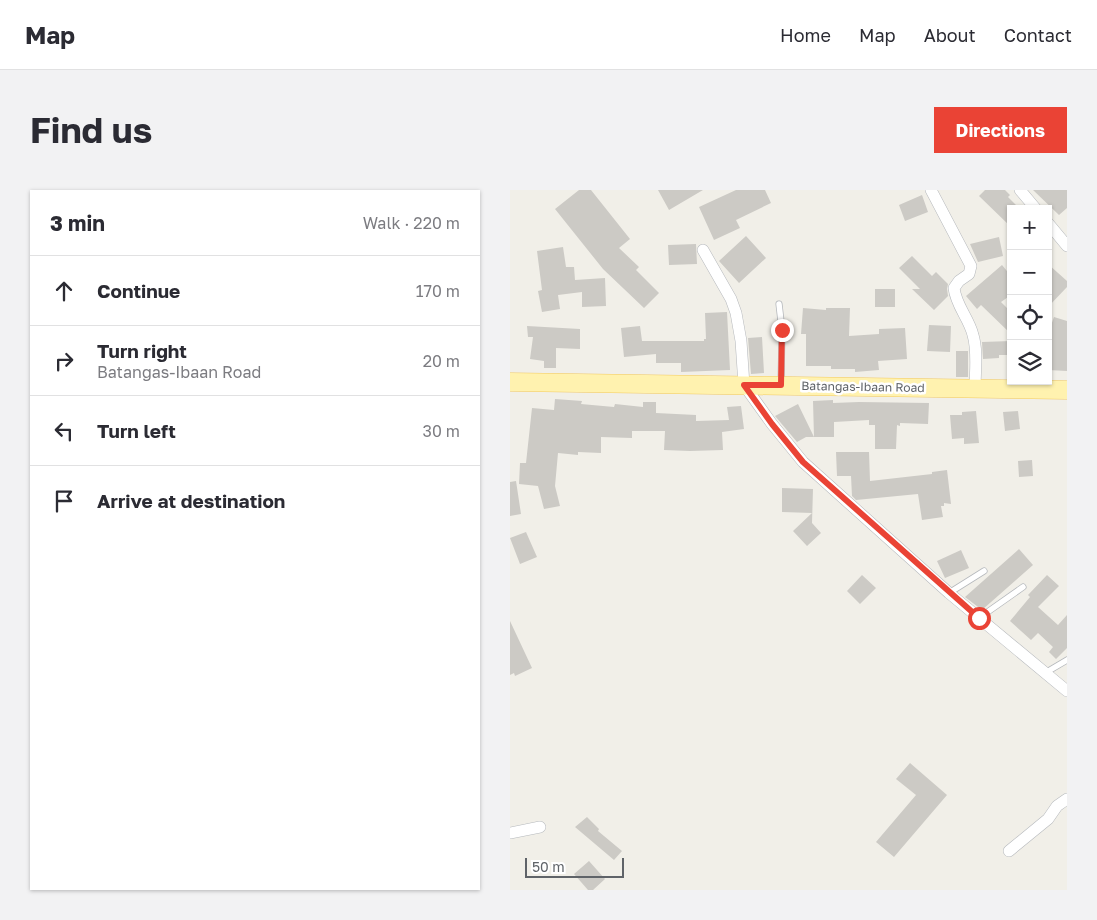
<!DOCTYPE html>
<meta charset="utf-8">
<style>
body{margin:0;font-family:"Golos Text",sans-serif;background:#f2f2f3;color:#2b2b33}
.controls{position:absolute;right:15px;top:15px;display:grid;overflow:hidden;border-radius:0px;box-shadow:0 1px 4px #0004}
.controls button{width:45px;height:45px;display:grid;place-items:center;padding:0;border:0;border-bottom:1px solid #e1e1e2;background:#fff;color:#2b2b33;font:25px sans-serif}
.scale{position:absolute;left:15px;bottom:12px;width:99px;box-sizing:border-box;padding-left:5px;border:2px solid #5f6368;border-top:0;font-size:14px;line-height:18px;white-space:nowrap;color:#5f6368;-webkit-text-stroke:4px #fff;paint-order:stroke}
.stop{position:absolute;width:15px;height:15px;margin:-11px;border:4px solid #ea4335;border-radius:50%;background:#fff}
.stop.end{background:#ea4335;border-color:#fff;box-shadow:0 1px 5px #0008}
.list{margin:0;padding:0;list-style:none}
h2{display:flex;justify-content:space-between;align-items:center;height:65px;margin:0;padding:0 20px;font-size:21px}
h2 small{font-size:16px;font-weight:400;color:#7c7c81}
.list li{display:grid;grid-template-columns:32px 1fr auto;gap:15px;align-items:center;box-sizing:border-box;height:70px;padding:0 20px;border-top:1px solid #e1e1e2}
.list b{display:block;font-size:19px;white-space:nowrap}
.list p{margin:0;font-size:16px;white-space:nowrap;color:#7c7c81}
.list em{font-size:16px;font-style:normal;color:#7c7c81}
.icon{flex:none;width:28px;height:28px;fill:none;stroke:currentColor;stroke-width:2;stroke-linecap:round;stroke-linejoin:round}
.map{position:relative;flex:none;width:557px;height:700px;overflow:hidden;border-radius:0px}
header{display:flex;align-items:center;gap:30px;box-sizing:border-box;height:70px;padding:0 25px;background:#fff;border-bottom:1px solid #e1e1e2}
header strong{font-size:24px}
nav{display:flex;gap:28px;margin-inline-start:auto;font-size:18px}
.intro{display:flex;align-items:center;justify-content:space-between;box-sizing:border-box;height:120px;padding:0 30px}
h1{margin:0;font-size:35px}
.button{padding:12px 22px;border-radius:0px;background:#ea4335;color:#fff;font-size:18px;font-weight:700}
main{display:flex;gap:30px;padding:0 30px}
aside{flex:1;background:#fff;border-radius:0px;box-shadow:0 1px 4px #0004}
.map>svg:first-child{display:block}
.building{fill:#cccac5}
.lines{fill:none;stroke-linecap:round;stroke-linejoin:round}
.service-casing{stroke:#b5b8bc;stroke-width:7}
.minor-casing{stroke:#b5b8bc;stroke-width:12}
.primary-casing{stroke:#f2c960;stroke-width:19}
.service{stroke:#fff;stroke-width:5.5}
.minor{stroke:#fff;stroke-width:11}
.primary{stroke:#fff2af;stroke-width:18}
.route{stroke:#ea4335;stroke-width:6}
.labels{text-anchor:middle;stroke-width:5;stroke-linejoin:round;paint-order:stroke}
.street-label{font-size:12px;fill:#5f6368;stroke:#fff}
</style>
<header>
<strong>Map</strong>
<nav><a>Home</a><a>Map</a><a>About</a><a>Contact</a></nav>
</header>
<div class="intro"><h1>Find us</h1><a class="button">Directions</a></div>
<main>
<aside>
<h2>3 min<small>Walk · 220 m</small></h2>
<ul class="list">
<li><svg class="icon" aria-label="ahead" viewBox="0 0 24 24"><path d="M12 20V5M6 11l6-6 6 6"/></svg><div><b>Continue</b></div><em>170 m</em></li>
<li><svg class="icon" aria-label="right" viewBox="0 0 24 24"><path d="M7 20v-9h11M14 6l5 5-5 5"/></svg><div><b>Turn right</b><p>Batangas-Ibaan Road</p></div><em>20 m</em></li>
<li><svg class="icon" aria-label="left" viewBox="0 0 24 24"><path d="M17 20v-9H6M10 6l-5 5 5 5"/></svg><div><b>Turn left</b></div><em>30 m</em></li>
<li><svg class="icon" aria-label="arrive" viewBox="0 0 24 24"><path d="M6 21V4h12l-3 4 3 4H6"/></svg><div><b>Arrive at destination</b></div></li>
</ul>
</aside>
<div class="map">
<svg width="557" height="700" viewBox="0 0 557 700">
<rect width="100%" height="100%" fill="#f1efe8"/>
<path class="building" d="M69 0H81L120 49 109 58 129 77 126 80 149 103 134 118 93 79 45 19Z
M148 0H193L159 20Z
M226 0H255L261 13 226 30 230 38 204 50 189 17Z
M475 0H495L500 5 498 7 510 19H501V37L469 6Z
M523 0H557V18L549 25Z
M412 5 418 22 395 31 389 15Z
M236 46 256 68 229 93 209 71Z
M489 47 493 66 468 72 460 54Z
M186 54 187 74 159 75 158 55Z
M53 57 56 77H64L65 90 95 88 96 116 72 117V102L48 105 50 119 32 122 28 101 32 100 27 61Z
M402 66 422 86 426 82 438 94 437 99 438 106 424 120 402 99H410L389 78Z
M538 74 557 91V97L538 117Z
M492 75 501 86V105L491 112 501 122V144L471 115 467 119 456 106Z
M365 99H385V117H365Z
M293 118 316 120V118H340L339 146 369 144V139L395 138 397 169 368 171 369 180 345 182V179H321V176H296V144H291Z
M217 122 220 180 171 182V173H146V164L114 167 111 138 130 136 132 151H194V149H196L195 123Z
M544 127 557 131V181L538 180V144Z
M419 135 441 136 440 162 417 161Z
M17 136 70 139V159L46 158V178H34V171L20 169 23 147H18Z
M252 147 254 183 241 184 238 148Z
M501 151V165H489V168L473 169 472 152Z
M446 161H458V187H446Z
M45 209 72 211 71 214 104 217 105 214 133 217V212H146V223L186 225V231L219 230 217 217 231 216 234 239 212 242 213 260 180 261 154 260 155 241H122V248L91 247V263L68 262V265L48 263 45 296 50 316 34 319 28 296 9 294 10 273H16L22 218 44 220Z
M323 210V213L349 212 419 213 418 234 390 233V236L387 235 386 259H365V235H359V230L324 232V247H296L287 252 265 226 288 214 304 247 303 211Z
M466 221 469 253 454 254V248L442 249 440 225H452V222Z
M508 221 510 239 495 241 493 222Z
M326 262H359L360 291 422 284V282L437 280 441 314 434 313V316H431L433 327 412 330 408 304 346 310 342 306 341 286H327Z
M522 270 523 286 509 287 508 271Z
M6 291 11 324 0 326V292Z
M272 298 303 299 302 333 311 343 297 356 283 341 302 323 272 322Z
M16 342 27 367 10 374 0 348Z
M509 359 523 375 472 420 455 407Z
M451 360 459 378 435 388 427 371Z
M352 385 366 398 350 414 337 401Z
M537 385 549 396 528 417 548 435 557 425V458L546 469 539 462 543 457 528 443 521 450 500 431 520 407 518 405Z
M0 431 22 478 5 486 4 483 0 485Z
M400 573 437 605 384 667 366 652 406 605 386 589Z
M77 627 89 639 88 641 112 661 104 670 65 637Z
M79 671 95 689 83 700H78L64 684Z"/>
<g class="lines">
<g class="service-casing">
<path id="service" d="M269 114 272 140 271 194
M439 403 474 381
M469 428 513 397
M535 483 557 470"/>
</g>
<g class="minor-casing">
<path id="minor" d="M421 0 461 76 459 84 449 91 444 98C446 116 459 128 463 145 468 162 465 182 465 200
M510 0 526 19
M538 33 557 56
M193 60 221 109 226 123 231 151 234 195 262 234 293 272 439 403 557 501
M0 643 30 637
M499 661 538 629 547 616 557 609"/>
</g>
<g class="primary-casing">
<path id="primary" d="M0 192 557 200"/>
</g>
<use href="#service" class="service"/>
<use href="#minor" class="minor"/>
<use href="#primary" class="primary"/>
</g>
<g class="lines">
<path class="route" d="M272 140 271 195H234L262 234 293 272 469 428"/>
</g>
<g class="labels">
<g class="street-label">
<text transform="translate(353 197) rotate(1)" y="4">Batangas-Ibaan Road</text>
</g>
</g>
</svg>
<div class="controls">
<button>+</button>
<button>−</button>
<button><svg class="icon" aria-label="locate" viewBox="0 0 24 24"><circle cx="12" cy="12" r="6"/><path d="M12 2v4M12 18v4M2 12h4M18 12h4"/></svg></button>
<button><svg class="icon" aria-label="layers" viewBox="0 0 24 24"><path d="M12 4l9 5-9 5-9-5zM3 14l9 5 9-5"/></svg></button>
</div>
<div class="scale">50 m</div>
<div class="stop" style="left:469px;top:428px"></div>
<div class="stop end" style="left:272px;top:140px"></div>
</div>
</main>
